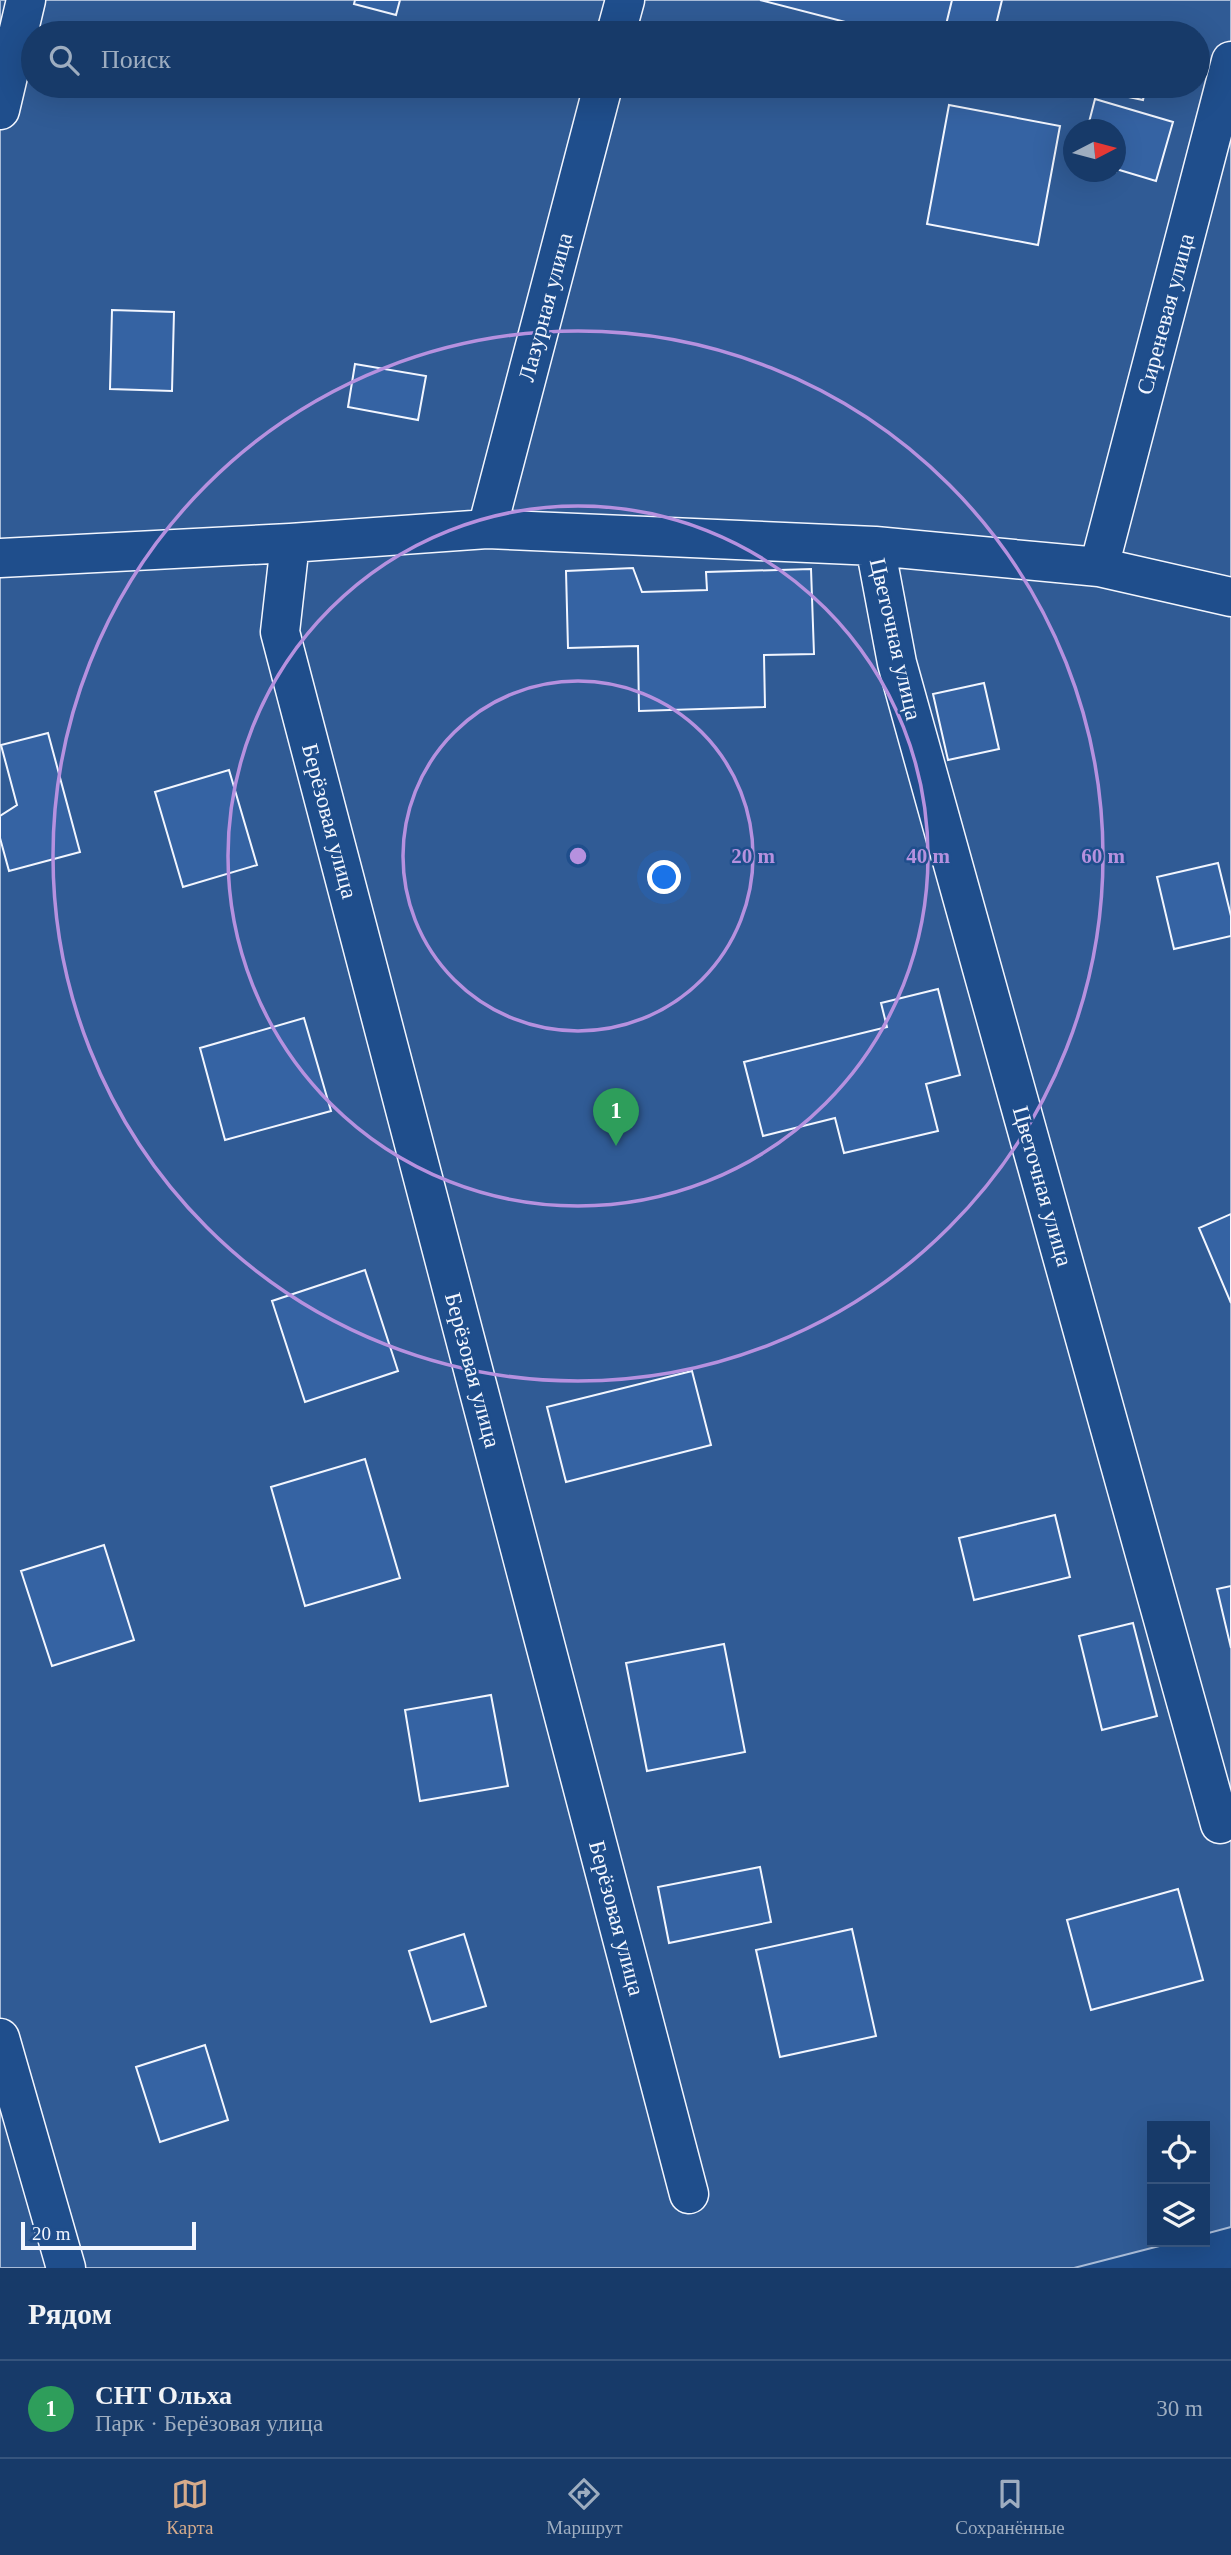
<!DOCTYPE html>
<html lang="ru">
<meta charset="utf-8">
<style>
body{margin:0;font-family:Georgia,serif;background:#20416f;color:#f1f3f6}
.controls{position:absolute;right:21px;bottom:21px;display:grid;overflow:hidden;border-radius:0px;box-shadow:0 7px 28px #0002}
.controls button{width:63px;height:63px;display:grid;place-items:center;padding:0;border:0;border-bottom:2px solid #36547d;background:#173a69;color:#f1f3f6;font:35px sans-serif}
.compass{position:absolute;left:1063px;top:119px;width:63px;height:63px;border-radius:50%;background:#173a69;box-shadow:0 7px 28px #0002;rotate:84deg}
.scale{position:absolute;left:21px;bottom:18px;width:175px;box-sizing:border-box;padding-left:7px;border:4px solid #f2f6ff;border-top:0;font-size:19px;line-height:24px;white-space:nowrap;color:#f2f6ff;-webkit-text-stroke:5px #1f4e8c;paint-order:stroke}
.you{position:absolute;left:665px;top:878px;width:24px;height:24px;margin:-18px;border:5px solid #fff;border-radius:50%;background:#1a73e8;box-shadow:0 0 0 10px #1a73e833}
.badge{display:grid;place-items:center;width:46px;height:46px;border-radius:50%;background:#d6ab8b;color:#fff;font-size:23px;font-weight:700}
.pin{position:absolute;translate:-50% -58px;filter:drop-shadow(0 2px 4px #0008)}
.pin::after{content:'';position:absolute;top:37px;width:24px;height:21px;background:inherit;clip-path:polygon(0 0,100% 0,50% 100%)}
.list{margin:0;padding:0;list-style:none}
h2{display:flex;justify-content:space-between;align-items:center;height:91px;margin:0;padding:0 28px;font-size:30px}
h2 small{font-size:23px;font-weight:400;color:#9eadc0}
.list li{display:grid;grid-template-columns:46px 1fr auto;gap:21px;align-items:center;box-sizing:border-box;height:98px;padding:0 28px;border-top:2px solid #36547d}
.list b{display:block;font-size:26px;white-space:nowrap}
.list p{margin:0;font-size:23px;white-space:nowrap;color:#9eadc0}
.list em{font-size:23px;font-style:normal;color:#9eadc0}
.icon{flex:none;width:38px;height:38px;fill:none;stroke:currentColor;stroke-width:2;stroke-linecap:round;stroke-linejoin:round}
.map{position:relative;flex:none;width:1231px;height:2268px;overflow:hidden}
.search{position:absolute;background:#173a69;box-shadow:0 7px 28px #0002;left:21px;right:21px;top:21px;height:77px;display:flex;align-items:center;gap:18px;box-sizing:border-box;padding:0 24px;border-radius:38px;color:#9eadc0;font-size:26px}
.sheet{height:189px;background:#173a69}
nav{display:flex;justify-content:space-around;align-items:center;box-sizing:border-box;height:98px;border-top:2px solid #36547d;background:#173a69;font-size:19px;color:#9eadc0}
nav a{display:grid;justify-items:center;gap:4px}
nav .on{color:#d6ab8b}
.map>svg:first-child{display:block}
.built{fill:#305b95;stroke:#a8bbd7;stroke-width:2;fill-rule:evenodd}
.building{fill:#3563a3;stroke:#f2f6ff;stroke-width:2}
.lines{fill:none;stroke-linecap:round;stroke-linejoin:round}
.minor-casing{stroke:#f2f6ff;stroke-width:41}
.minor{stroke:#1f4e8c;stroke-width:38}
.ring{fill:none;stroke:#b691df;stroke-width:3.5}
.labels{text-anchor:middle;stroke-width:5;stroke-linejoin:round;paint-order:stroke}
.street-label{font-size:23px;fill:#f2f6ff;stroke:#1f4e8c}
.centre{fill:#b691df;stroke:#1f4e8c;stroke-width:3.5}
.ring-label{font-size:21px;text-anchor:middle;font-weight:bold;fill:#b691df;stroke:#1f4e8c;stroke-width:5;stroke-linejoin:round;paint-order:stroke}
</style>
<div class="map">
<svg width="1231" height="2268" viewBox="0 0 1231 2268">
<rect width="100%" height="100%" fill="#1f4e8c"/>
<path class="built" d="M0 0H1231V2227L1205 2234V2126H1152V2242H1175L1074 2268H0ZM33 33H1198V86H33ZM1074 130H1116V172H1074Z"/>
<path class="building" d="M355 0H400L396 15 354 4Z
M760 0H952L944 33H888Z
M952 0H1002L994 33H944Z
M1076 86H1146L1143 100Z
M1095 99 1173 122 1156 181 1116 169V130H1087Z
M949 105 1060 126 1038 245 927 224Z
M112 310 174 312 172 391 110 389Z
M355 364 426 376 418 420 348 407Z
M633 568 642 592 707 590 706 572 811 569 814 654 764 655 765 707 639 711 638 646 568 648 566 571Z
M984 683 999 749 948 760 933 694Z
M48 733 80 852 9 871 0 838V816L17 805 1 745Z
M229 770 257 865 183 887 155 792Z
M1218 863 1231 916V936L1174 949 1157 877Z
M938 989 960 1075 926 1084 938 1131 844 1153 835 1118 763 1136 744 1062 887 1027 881 1003Z
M304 1018 331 1111 225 1140 200 1048Z
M1231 1214V1303L1199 1228Z
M365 1270 398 1371 305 1402 272 1301Z
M692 1371 711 1445 566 1482 547 1407Z
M365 1459 400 1578 305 1606 271 1487Z
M1055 1515 1070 1577 974 1600 959 1538Z
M104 1545 134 1640 52 1666 21 1571Z
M1231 1586V1648L1217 1589Z
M1133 1623 1157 1716 1102 1730 1079 1636Z
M724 1644 745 1752 647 1771 626 1663Z
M491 1695 508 1786 420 1801 405 1710Z
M760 1867 771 1922 669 1943 658 1887Z
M1178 1889 1203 1980 1091 2010 1067 1920Z
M852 1929 876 2036 780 2057 756 1950Z
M464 1934 486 2006 431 2022 409 1951Z
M205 2045 228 2120 160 2142 136 2067Z"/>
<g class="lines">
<g class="minor-casing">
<path id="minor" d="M616 33 625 0
M0 110 26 0
M487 529 603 86
M290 543 280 632 689 2194
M875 546 897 663 1220 1824
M0 558 290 543 487 529 875 546 1099 567 1231 597
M1099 567 1231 61
M0 2038 66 2268"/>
</g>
<use href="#minor" class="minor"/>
</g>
<g class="ring">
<circle cx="578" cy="856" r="175"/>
<circle cx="578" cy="856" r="350"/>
<circle cx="578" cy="856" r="525"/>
</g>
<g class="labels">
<g class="street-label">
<text transform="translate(545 307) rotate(-75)" y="8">Лазурная улица</text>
<text transform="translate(1165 314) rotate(-75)" y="8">Сиреневая улица</text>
<text transform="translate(896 639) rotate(77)" y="8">Цветочная улица</text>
<text transform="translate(330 821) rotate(75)" y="8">Берёзовая улица</text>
<text transform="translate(1043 1186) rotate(74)" y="8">Цветочная улица</text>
<text transform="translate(473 1370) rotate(75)" y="8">Берёзовая улица</text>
<text transform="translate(617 1918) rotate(75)" y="8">Берёзовая улица</text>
</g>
</g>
<circle cx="578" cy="856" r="10" class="centre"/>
<g class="ring-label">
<text x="753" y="863">20 m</text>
<text x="928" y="863">40 m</text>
<text x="1103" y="863">60 m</text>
</g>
</svg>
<div class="controls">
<button><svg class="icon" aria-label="locate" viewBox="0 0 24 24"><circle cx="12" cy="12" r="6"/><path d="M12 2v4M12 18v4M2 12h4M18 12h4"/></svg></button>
<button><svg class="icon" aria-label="layers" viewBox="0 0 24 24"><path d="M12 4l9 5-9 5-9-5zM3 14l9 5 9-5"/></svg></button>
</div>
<svg class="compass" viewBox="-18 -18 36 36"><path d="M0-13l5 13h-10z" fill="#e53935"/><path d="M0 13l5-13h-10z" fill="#9eadc0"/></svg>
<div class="scale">20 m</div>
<div class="you"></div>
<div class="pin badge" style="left:616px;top:1146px;background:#2e9e5b">1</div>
<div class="search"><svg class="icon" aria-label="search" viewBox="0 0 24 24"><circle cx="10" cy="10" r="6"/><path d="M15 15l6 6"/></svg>Поиск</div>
</div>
<section class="sheet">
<h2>Рядом<small></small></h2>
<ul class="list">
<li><span class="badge" style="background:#2e9e5b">1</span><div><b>СНТ Ольха</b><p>Парк · Берёзовая улица</p></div><em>30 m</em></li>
</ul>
</section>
<nav>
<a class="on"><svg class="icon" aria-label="map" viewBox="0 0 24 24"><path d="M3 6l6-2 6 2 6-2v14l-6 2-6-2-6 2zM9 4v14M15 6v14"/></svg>Карта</a>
<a><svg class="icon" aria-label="directions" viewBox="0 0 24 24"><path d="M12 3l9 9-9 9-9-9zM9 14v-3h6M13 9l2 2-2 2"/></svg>Маршрут</a>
<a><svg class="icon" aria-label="saved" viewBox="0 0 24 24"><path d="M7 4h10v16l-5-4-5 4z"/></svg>Сохранённые</a>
</nav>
